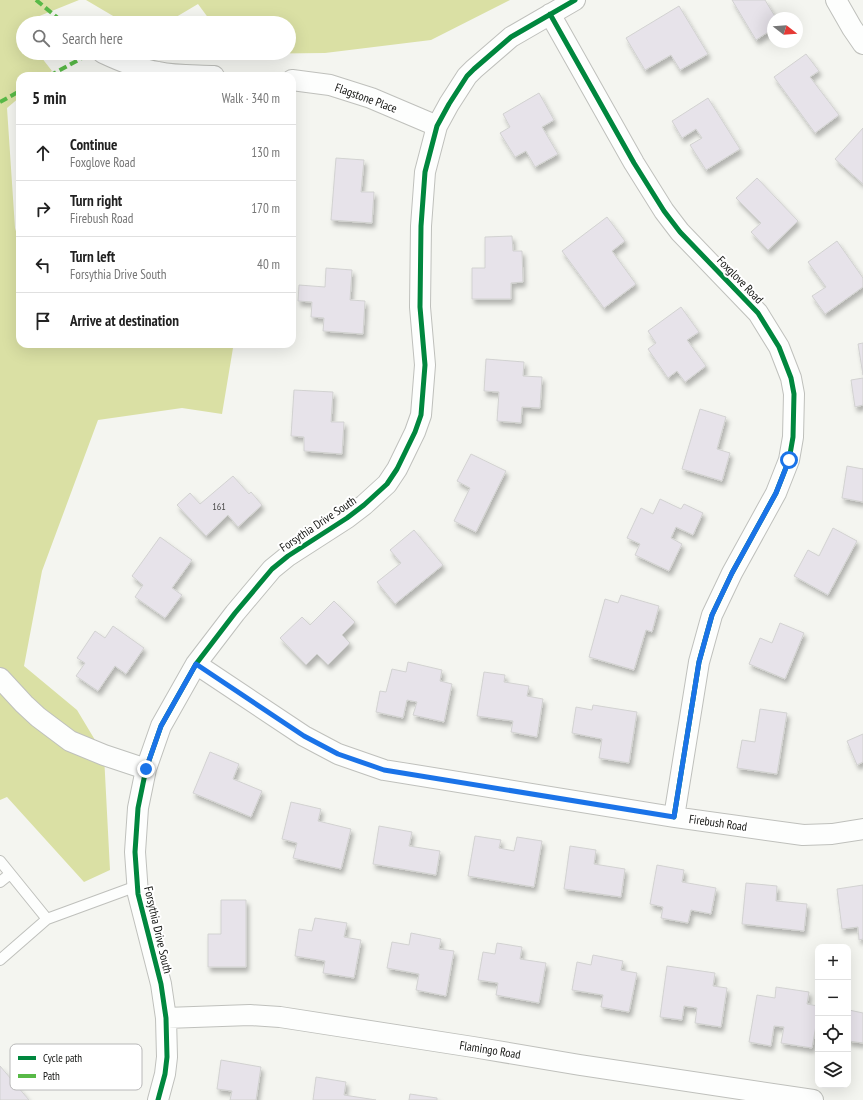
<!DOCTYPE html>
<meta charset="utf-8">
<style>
body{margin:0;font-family:"PT Sans Narrow",sans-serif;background:#f2f2f2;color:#222}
.controls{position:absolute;right:12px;bottom:12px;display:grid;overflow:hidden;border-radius:8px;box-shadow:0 4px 16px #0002}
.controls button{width:36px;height:36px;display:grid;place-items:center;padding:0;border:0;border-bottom:1px solid #e0e0e0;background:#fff;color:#222;font:20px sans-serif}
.compass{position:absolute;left:767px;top:12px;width:36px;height:36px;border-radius:50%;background:#fff;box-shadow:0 4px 16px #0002;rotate:107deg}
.stop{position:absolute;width:12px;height:12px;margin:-9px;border:3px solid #1a73e8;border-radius:50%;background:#fff}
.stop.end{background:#1a73e8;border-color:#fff;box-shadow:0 1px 4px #0008}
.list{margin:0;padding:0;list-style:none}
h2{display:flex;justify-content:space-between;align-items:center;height:52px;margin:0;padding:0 16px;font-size:17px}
h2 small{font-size:13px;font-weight:400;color:#767676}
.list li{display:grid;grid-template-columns:26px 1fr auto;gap:12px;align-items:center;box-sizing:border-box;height:56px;padding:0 16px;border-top:1px solid #e0e0e0}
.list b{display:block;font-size:15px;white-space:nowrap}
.list p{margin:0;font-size:13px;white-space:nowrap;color:#767676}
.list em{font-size:13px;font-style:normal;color:#767676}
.icon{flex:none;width:22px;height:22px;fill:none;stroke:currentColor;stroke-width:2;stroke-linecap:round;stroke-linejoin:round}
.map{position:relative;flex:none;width:863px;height:1100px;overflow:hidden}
.search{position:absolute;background:#fff;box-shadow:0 4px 16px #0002;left:16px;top:16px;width:280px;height:44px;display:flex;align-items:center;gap:10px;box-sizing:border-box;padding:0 14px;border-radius:22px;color:#767676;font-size:15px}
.panel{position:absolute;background:#fff;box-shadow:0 4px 16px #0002;left:16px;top:72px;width:280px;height:276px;border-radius:12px}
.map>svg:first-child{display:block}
.forest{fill:#dae0a4}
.building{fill:#e7e3ea;stroke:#d2d2d1;filter:url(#shadow)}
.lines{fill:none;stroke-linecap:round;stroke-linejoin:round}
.service-casing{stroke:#bfc0bc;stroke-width:12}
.minor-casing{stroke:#bfc0bc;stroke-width:22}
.service{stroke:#fdfefd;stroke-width:10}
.minor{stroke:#fdfefd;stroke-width:20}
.quiet{stroke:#58b947;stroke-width:4;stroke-dasharray:8 4;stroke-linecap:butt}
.cycleway-casing{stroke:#fff;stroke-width:8}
.cycleway{stroke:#00873e;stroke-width:5}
.route{stroke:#1a73e8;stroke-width:5}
.labels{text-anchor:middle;stroke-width:4;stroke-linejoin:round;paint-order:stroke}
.number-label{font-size:10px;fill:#484847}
.street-label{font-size:12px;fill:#131411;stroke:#fff}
.key{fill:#fff;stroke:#b8b8b8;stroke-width:1}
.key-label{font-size:11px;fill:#131411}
</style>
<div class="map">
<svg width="863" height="1100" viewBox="0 0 863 1100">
<defs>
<filter id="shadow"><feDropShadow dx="2.5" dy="4.5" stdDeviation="2" flood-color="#0004"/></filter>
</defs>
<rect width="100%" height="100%" fill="#f4f5f0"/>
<path class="forest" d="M0 0H79L27 21V23H23V53H38L52 71 45 76H20V97L7 108 15 228 20 245V344H237L233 348 222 414 182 408 98 420 42 571 24 666 77 710 104 755 110 870 84 882 7 797 0 800Z
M86 0H510L431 40 325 53 236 54 234 53H289V23H212L198 4 166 23H125Z"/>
<path class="building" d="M732 0H765L776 18H773V29L756 40Z
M679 6 708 54 680 70 671 55 645 70 626 38Z
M806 54 819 71 810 77 839 115 815 133 774 77Z
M539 93 554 120 542 127 558 154 535 167 526 151 515 157 500 133 510 127 503 114Z
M708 98 740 149 706 170 690 145 702 138 696 129 682 138 672 121Z
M863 128V184L835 159Z
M336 158 364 160 361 192H374L372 223 331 220Z
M757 178 798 221 768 250 751 232 761 223 736 198Z
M607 217 625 241 612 251 636 284 604 308 562 251Z
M512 236 513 251H522L523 282 511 283V299H472V268H485V237Z
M837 241 863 278V287L825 314 812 296 826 287 808 262Z
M326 268 352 270 350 300 365 301 363 334 323 331 324 318 311 317 312 302 298 301 299 285 325 287Z
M681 307 699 332 687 340 706 366 685 382 677 371 668 378 648 349 656 343 648 331Z
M863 343V375L858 344Z
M486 359 524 362 523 376 542 377 540 408 522 407 521 423 497 421 499 392 484 391Z
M863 378V405L855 407 851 380Z
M294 390 333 392 331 422H344L342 454 304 451V437L291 436Z
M700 409 726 417 717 449 730 453 722 481 682 469Z
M471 454 506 471 476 532 454 521 470 488 457 481Z
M847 466 863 469V468V502L842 498Z
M233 476 249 494 251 492 262 505 238 527 228 515 206 536 177 505 190 493 200 504Z
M660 499 681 509 684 504 703 513 693 535 676 527 671 538 682 544 669 571 635 555 640 544 627 538 641 508 653 514Z
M833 528 857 541 828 595 794 576 808 550 819 556Z
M414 530 443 565 395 604 377 582 401 563 390 550Z
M160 537 192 560 172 588 182 595 165 618 135 597 143 585 132 576Z
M621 595 659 606 652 632 646 630 634 670 589 657 605 599 618 603Z
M334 601 355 622 342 635 350 643 328 665 317 654 306 665 280 638 302 617 310 625Z
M780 623 804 633 785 679 749 664 760 638 772 643Z
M113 626 144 648 126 674 115 666 98 691 76 676 85 663 77 658 95 631 105 638Z
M408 662 442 670 440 681 452 684 444 722 413 715 417 702 407 700 403 718 376 712 380 691 386 692 392 669 406 672Z
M484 672 505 675 504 682 529 686 527 696 543 699 537 737 511 732 513 721 477 716Z
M593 705 637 712 629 763 599 758 602 739 572 733 576 707 592 710Z
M760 709 787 713 777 774 737 768 742 740 755 742Z
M863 734V762L857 765 847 741Z
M210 752 239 764 233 779 262 791 251 817 193 793Z
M291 802 321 809 318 821 351 829 341 869 293 858 297 843 282 839Z
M379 826 412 832 409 846 440 851 436 875 373 864Z
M475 836 501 840 499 848 514 851 517 837 542 841 534 887 468 876Z
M570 846 596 850 594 864 625 869 621 897 564 889Z
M657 865 684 870 682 882 716 888 711 914 691 910 688 923 661 918 663 907 650 904Z
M746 883 777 886 776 901 807 904 804 931 742 924Z
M863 885V939L859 940 858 927 842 929 837 889Z
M221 900H246V967H208V934H221Z
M315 918 347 923 344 937 361 940 354 978 323 973 325 961 295 956 299 929 312 931Z
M411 933 441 939 439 949 454 951 446 996 416 990 419 974 387 968 392 942 409 945Z
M497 943 522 947 520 959 546 963 539 1003 496 995 498 983 478 980 483 952 495 954Z
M593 955 623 961 621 970 637 973 629 1012 601 1007 603 995 572 990 577 962 591 965Z
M667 966 715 973 713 986 727 988 721 1027 695 1023 697 1008 684 1006 682 1020 660 1017Z
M776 987 809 992 807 1004 818 1006V1014L812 1048 781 1043 784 1027 774 1026 771 1046 749 1042 757 995 775 998Z
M849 1010 863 1013V1043L848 1041V1017Z
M221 1060 261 1067 256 1100H230L232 1091 217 1089Z
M0 1066 29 1100H0Z
M316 1077 346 1082 344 1095 376 1100H313Z
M410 1094 437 1098V1100H409Z"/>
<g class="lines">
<g class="service-casing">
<path id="service" d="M0 861 47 919
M0 882 10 874
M0 960 47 919 137 886"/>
</g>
<g class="minor-casing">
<path id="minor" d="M836 0 852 28 863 44
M550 14 634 163 664 211 680 232 758 313 779 347 791 378 794 394 793 437 789 460 776 493 732 573 712 615 699 662 674 817
M103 53C120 61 139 69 158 72 176 76 195 75 214 76
M292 80 330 85 371 98 437 126
M196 664 304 736 338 754 384 770 674 817 803 835 832 834 863 829
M0 678 24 704 38 717 70 741 104 755 146 769
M166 1018 250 1015 280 1017 473 1047 580 1065 813 1100
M158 1100 165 1074 167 1057 166 1018 161 984 138 894 135 852 138 808 146 769 161 726 196 664 235 613 272 569 288 556 347 518 364 505 387 484 397 469 415 432 421 415 425 365 420 307 421 226 425 172 437 126 449 104 467 76 474 69 511 37 575 0"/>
</g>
<use href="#service" class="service"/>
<use href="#minor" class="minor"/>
<path class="quiet" d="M36 0 64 23
M49 76 91 53
M0 102 20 91"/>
<g class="cycleway-casing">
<path id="cycleway" d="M550 14 634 163 664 211 680 232 758 313 779 347 791 378 794 394 793 437 789 460 776 493 732 573 712 615 699 662 674 817
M158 1100 165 1074 167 1057 166 1018 161 984 138 894 135 852 138 808 146 769 161 726 196 664 235 613 272 569 288 556 347 518 364 505 387 484 397 469 415 432 421 415 425 365 420 307 421 226 425 172 437 126 449 104 467 76 474 69 511 37 575 0"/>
</g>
<use href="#cycleway" class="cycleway"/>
</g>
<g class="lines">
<path class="route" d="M146 769 161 726 196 664 304 736 338 754 384 770 674 817 699 662 712 615 732 573 776 493 789 460"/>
</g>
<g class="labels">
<g class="number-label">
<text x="219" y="510">161</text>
</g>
<g class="street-label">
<text transform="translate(366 98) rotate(20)" y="4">Flagstone Place</text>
<text transform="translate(740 280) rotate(46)" y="4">Foxglove Road</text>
<text transform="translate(318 524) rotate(-34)" y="4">Forsythia Drive South</text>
<text transform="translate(718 823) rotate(8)" y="4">Firebush Road</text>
<text transform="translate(158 930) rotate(77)" y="4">Forsythia Drive South</text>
<text transform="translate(490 1050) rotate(9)" y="4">Flamingo Road</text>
</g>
</g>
<rect x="10" y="1044" width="132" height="46" rx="6" class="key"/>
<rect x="18" y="1056" width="18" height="4" fill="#00873e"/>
<rect x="18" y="1074" width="18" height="4" fill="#58b947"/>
<g class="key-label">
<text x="43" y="1062">Cycle path</text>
<text x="43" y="1080">Path</text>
</g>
</svg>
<div class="controls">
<button>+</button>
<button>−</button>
<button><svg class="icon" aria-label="locate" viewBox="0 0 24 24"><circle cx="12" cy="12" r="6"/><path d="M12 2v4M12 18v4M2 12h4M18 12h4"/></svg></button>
<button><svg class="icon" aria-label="layers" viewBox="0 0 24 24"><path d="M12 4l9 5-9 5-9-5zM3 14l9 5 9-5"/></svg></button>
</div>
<svg class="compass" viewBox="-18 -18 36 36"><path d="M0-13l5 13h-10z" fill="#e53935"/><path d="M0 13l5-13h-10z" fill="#767676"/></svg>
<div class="stop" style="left:789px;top:460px"></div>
<div class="stop end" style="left:146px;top:769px"></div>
<div class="search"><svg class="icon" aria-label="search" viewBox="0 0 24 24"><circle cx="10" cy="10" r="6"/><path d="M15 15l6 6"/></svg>Search here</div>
<section class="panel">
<h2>5 min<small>Walk · 340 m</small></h2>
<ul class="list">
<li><svg class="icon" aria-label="ahead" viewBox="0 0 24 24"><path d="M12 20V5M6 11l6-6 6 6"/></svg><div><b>Continue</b><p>Foxglove Road</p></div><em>130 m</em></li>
<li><svg class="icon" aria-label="right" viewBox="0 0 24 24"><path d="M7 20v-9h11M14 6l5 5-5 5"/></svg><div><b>Turn right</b><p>Firebush Road</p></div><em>170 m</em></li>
<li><svg class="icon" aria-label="left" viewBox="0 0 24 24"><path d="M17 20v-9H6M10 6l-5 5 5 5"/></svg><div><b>Turn left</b><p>Forsythia Drive South</p></div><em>40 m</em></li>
<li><svg class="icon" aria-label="arrive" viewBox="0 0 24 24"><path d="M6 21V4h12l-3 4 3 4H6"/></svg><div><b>Arrive at destination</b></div></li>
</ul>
</section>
</div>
